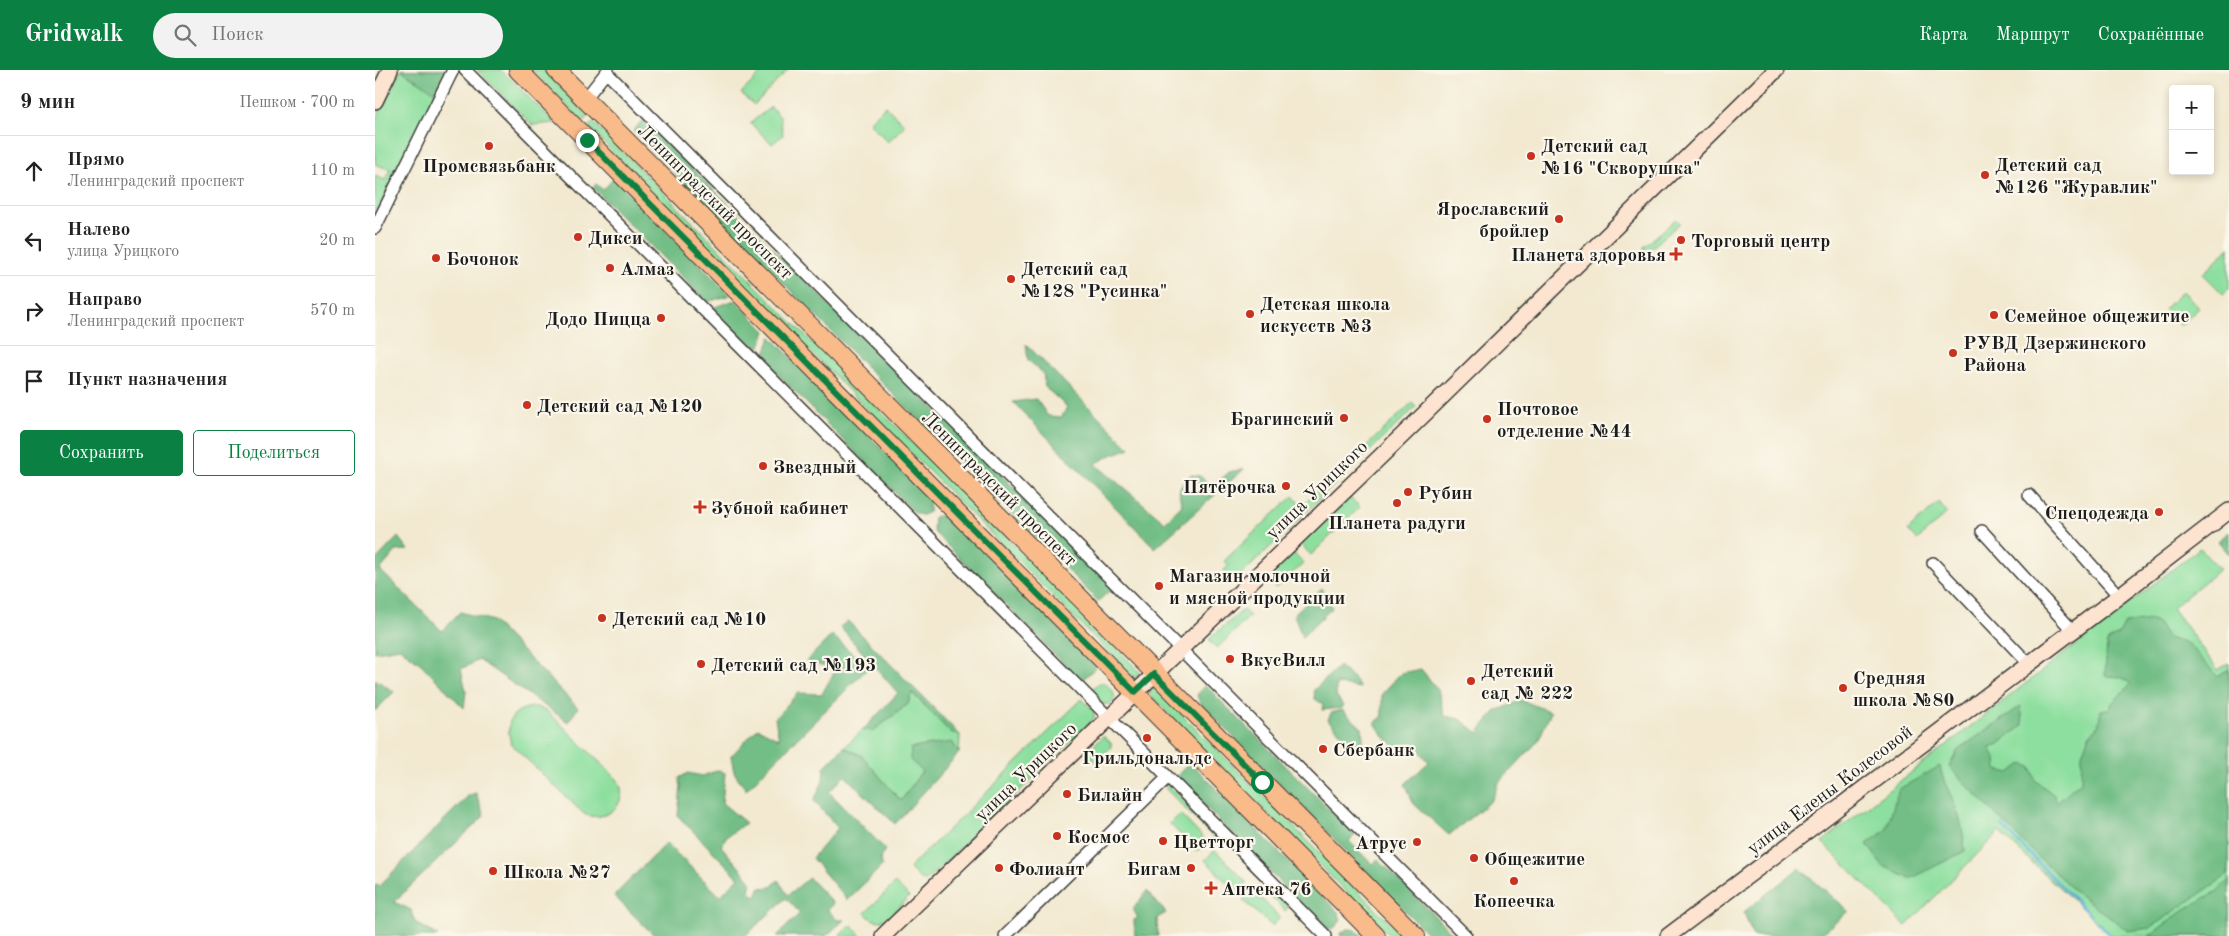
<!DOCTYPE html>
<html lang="ru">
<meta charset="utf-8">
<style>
body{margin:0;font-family:"Old Standard TT",serif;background:#f2f2f2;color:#222}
.controls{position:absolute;right:15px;top:15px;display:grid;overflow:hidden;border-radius:5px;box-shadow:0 2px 8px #0003}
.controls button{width:45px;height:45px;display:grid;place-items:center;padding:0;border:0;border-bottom:1px solid #e0e0e0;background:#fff;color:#222;font:25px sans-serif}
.stop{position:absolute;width:15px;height:15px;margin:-11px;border:4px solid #0b8043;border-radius:50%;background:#fff}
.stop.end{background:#0b8043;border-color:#fff;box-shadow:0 1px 5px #0008}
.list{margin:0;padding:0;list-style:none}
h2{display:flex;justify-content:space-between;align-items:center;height:65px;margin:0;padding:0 20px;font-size:21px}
h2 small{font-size:16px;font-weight:400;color:#767676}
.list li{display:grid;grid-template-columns:32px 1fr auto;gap:15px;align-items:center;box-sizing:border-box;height:70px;padding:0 20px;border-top:1px solid #e0e0e0}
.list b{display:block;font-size:19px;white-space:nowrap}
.list p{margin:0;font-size:16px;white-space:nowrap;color:#767676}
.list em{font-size:16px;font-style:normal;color:#767676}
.actions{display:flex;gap:10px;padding:15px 20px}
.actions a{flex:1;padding:11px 0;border:1px solid #0b8043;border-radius:5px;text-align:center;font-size:18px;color:#0b8043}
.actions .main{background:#0b8043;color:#fff}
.icon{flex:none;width:28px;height:28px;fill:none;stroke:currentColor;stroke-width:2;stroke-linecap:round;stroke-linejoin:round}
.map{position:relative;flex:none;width:1854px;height:866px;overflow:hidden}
header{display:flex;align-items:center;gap:30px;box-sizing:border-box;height:70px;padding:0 25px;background:#0b8043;color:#fff}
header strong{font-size:24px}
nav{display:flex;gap:28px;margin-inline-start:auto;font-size:18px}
.search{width:350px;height:45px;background:#f2f2f2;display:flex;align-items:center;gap:12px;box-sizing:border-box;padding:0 18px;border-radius:28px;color:#767676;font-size:19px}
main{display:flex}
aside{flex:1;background:#fff}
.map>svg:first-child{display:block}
.green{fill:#8ddf9f;stroke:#547e5e}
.forest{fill:#72be86;stroke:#476d51}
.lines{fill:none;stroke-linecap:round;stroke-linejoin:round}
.stream{stroke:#5db1d9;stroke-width:2.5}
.street-casing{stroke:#3c3b37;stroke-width:14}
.secondary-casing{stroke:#3c3b37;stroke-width:18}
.primary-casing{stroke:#3c3b37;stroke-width:20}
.street{stroke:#fff;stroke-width:11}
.secondary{stroke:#fde4d1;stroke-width:15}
.primary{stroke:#fabb8b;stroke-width:18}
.route{stroke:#0b8043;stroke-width:6}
.poi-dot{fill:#c8321e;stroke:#fbf7ec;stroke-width:2}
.labels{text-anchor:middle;stroke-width:4.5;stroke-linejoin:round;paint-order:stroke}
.poi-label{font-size:19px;font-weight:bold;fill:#1c1c1c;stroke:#fbf7ec;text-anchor:start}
.street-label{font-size:19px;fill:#1c1c1c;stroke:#fbf7ec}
</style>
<header>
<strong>Gridwalk</strong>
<div class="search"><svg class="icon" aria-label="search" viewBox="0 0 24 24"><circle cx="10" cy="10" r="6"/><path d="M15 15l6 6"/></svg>Поиск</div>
<nav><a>Карта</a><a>Маршрут</a><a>Сохранённые</a></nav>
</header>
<main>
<aside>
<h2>9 мин<small>Пешком · 700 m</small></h2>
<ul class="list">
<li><svg class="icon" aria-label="ahead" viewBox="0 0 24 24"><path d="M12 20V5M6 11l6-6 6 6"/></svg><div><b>Прямо</b><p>Ленинградский проспект</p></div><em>110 m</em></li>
<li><svg class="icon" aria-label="left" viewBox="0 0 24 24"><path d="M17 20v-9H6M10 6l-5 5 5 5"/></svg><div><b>Налево</b><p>улица Урицкого</p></div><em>20 m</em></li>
<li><svg class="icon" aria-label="right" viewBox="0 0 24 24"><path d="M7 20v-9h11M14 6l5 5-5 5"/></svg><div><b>Направо</b><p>Ленинградский проспект</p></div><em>570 m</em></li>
<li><svg class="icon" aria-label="arrive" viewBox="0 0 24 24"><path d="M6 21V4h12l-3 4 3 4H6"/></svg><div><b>Пункт назначения</b></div></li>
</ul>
<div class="actions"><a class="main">Сохранить</a><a>Поделиться</a></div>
</aside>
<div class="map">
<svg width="1854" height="866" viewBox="0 0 1854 866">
<rect width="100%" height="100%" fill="#fbf7ec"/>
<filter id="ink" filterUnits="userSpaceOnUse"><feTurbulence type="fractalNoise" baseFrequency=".02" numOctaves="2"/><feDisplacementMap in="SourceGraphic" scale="10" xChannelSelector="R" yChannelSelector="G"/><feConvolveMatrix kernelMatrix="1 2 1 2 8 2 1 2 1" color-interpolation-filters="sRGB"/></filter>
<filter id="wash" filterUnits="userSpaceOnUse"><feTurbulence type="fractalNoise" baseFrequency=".0096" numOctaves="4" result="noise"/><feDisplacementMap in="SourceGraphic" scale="20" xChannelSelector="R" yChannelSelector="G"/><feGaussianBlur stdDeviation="1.12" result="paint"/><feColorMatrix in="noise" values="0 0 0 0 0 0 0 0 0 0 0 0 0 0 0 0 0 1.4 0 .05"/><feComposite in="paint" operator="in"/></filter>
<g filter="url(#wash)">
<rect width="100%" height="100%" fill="#f2e9d0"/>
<path class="green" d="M26 0H72L0 147V106L10 110 16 100 0 94V51Z
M102 0H126L180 53 157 55Z
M157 0H169L213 46 208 52Z
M389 0H413L379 35 366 23Z
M510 36 530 55 513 72 494 52Z
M396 37 405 47 408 65 397 74 375 53Z
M218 52 764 601V607H758L213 57Z
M1301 149 1305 153 1273 181 1268 182 1269 177Z
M1854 177V219L1848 224 1828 204Z
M1808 221 1824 238 1805 256 1789 239Z
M1037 333 1041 337 966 408 962 404Z
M954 409 960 414 859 512 848 501 854 495 849 491 918 426 927 436Z
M973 426 985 437 936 485 925 474Z
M1564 433 1572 443 1542 470 1533 460Z
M1825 478 1845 499 1797 538 1843 600 1854 593V866H1737L1624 762 1531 856 1447 772Z
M913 484H920L929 493 901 518 893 509 900 497Z
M868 540 875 546 842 578 835 572V568Z
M724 613H730C736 619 744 626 736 634H728L715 621Z
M778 618 781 619 1028 866H1015L775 625 774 622Z
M536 622 576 663 585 665 584 683 577 672 547 701 526 732 487 686 469 677 488 660 498 661 533 634Z
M707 629 719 641V649L551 811 546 810 534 798Z
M162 637 173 642 242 709C257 732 231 754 209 744L136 674C130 651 136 638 162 637Z
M728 666 736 673V677L721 692 712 683Z
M794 714 844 766 840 769 790 718Z
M805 744 832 772 822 782 795 754Z
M840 780 872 813 862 823 830 790Z
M520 813 534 827C520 840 507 863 490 843Z
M895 817 914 836 910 841 891 822Z
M878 820 905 848 897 856 868 830Z
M476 855 486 866H464Z"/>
<path class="forest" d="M26 0H72L61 23Z
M268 50 739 517 723 531 258 61Z
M239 108 355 225 332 232 218 118 221 114 228 120Z
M360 230 391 261 382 283 337 238Z
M396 267 555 428 554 442 547 445 540 443 388 289Z
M651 274 755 378 736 385 720 394 790 452 807 435C802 420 804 414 816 405L825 406 838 417 854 402 869 399 780 478 638 332 661 329 673 346 687 347 692 337 670 317 668 303 653 290Z
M567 445H572L721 597 706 611 558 461 559 447Z
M1854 462V484L1843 471Z
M23 467 33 480 21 481 5 500 67 561 85 542 118 551 203 638 193 652 104 590 86 599 91 621 89 638 46 594 25 578 0 582V491Z
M947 518 957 538 927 567 919 544Z
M1776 550 1785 556 1793 568 1813 574 1843 607 1854 599V804L1775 858 1753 861 1702 823 1663 787 1574 697 1583 680 1646 636 1648 655 1624 674 1615 678 1621 689 1622 700 1635 703 1647 694 1656 697 1660 710 1679 725 1682 732 1706 711 1707 684 1714 665 1723 657 1726 640H1735L1737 633 1756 614 1746 607 1730 606 1732 572 1744 564 1750 553Z
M473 551 585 665 576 663 537 622 533 634 498 661 488 660 523 623 465 557Z
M457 565 493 598 371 720 359 702 356 686 383 658 404 669 400 648 423 623 447 624 461 599 431 591Z
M964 596 979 609 985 618 961 614V625L968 636 966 638 947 640 948 634 940 629 939 620Z
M1046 599 1063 620 1069 646 1085 649 1103 663 1120 642 1146 630 1176 642 1163 671 1123 714 1117 730 1074 765 1039 734 1030 714 1054 692 1036 671 1026 681 1010 668 1000 653 1007 647V624L1026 603Z
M0 609 19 622 0 641Z
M830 615 980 765 974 771 997 794 1003 789 1080 866H1055L825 633 822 625Z
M967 640 987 658 989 681 986 684 953 650 956 643Z
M577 672 584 683 520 754 470 706 454 722 510 779 506 787 507 796 472 830 437 788 463 758 439 731 448 711 449 697 469 677 487 686 526 731 547 701 535 690 536 678Z
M815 692 964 843 966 851 957 860 950 858 801 707Z
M1565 696C1567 710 1575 722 1580 736 1586 750 1589 766 1590 781L1535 809 1507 795 1492 774 1511 760 1524 719Z
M344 700 350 703 347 733 371 753 351 767 346 776 376 811 374 821 381 827 384 818 396 817 403 810 413 825 434 808 458 833 453 840 462 850H469L451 866H402L425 843 411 828 370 866H280L239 826 291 773 345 826 364 808 303 746 306 716 304 708 313 703 327 706Z
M101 723 109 746 19 832 36 840 40 852 63 866H0V815L4 816 94 725Z
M1424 798 1474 841 1444 866H1378L1369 842Z
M1854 810V866H1774L1810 839 1841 822Z
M772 821 791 843 782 848 783 866H760L759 850 763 848 758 839Z
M973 859 981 860 987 866H965L967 862Z"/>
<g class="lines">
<path class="stream" d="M1627 756 1715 845
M1722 852 1736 866"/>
</g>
</g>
<g filter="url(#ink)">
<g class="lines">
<g class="street-casing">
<path id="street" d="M90 0 951 866
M232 3 1091 866
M210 29 233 0
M0 158 78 0
M1654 425 1744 526
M1607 461 1698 561
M1558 493 1654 594
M630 866 793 707"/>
</g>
<g class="secondary-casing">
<path id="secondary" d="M0 31 15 0
M508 866 1034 359 1401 0
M1293 866 1744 526 1854 441"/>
</g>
<g class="primary-casing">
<path id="primary" d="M143 0 1001 866
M181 0 1041 866"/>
</g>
<use href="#street" class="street"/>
<use href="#secondary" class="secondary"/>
<use href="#primary" class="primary"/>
</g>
</g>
<g class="lines" filter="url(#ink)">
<path class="route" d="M212 70 760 622 779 604 887 712"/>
</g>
<g class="poi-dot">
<circle cx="114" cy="76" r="5"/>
<circle cx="1156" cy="86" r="5"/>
<circle cx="1610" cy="105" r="5"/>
<circle cx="1184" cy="149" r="5"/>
<circle cx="203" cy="167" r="5"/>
<circle cx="1306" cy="170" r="5"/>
<path d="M1298.5 176.5h5v5h5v5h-5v5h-5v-5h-5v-5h5z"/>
<circle cx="61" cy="188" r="5"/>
<circle cx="235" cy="198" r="5"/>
<circle cx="636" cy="209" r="5"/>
<circle cx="875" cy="244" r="5"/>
<circle cx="1619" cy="245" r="5"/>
<circle cx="286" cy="248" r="5"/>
<circle cx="1578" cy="283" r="5"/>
<circle cx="152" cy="335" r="5"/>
<circle cx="969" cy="348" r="5"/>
<circle cx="1112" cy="349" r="5"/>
<circle cx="388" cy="396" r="5"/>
<circle cx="911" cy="416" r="5"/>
<circle cx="1033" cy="422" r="5"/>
<circle cx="1022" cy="433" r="5"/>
<path d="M322.5 429.5h5v5h5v5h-5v5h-5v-5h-5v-5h5z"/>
<circle cx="1784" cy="442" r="5"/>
<circle cx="784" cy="516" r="5"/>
<circle cx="227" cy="548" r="5"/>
<circle cx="855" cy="589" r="5"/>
<circle cx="326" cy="594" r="5"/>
<circle cx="1096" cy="611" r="5"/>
<circle cx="1468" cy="618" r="5"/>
<circle cx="772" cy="668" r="5"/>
<circle cx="948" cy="679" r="5"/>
<circle cx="692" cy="724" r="5"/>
<circle cx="682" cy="766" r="5"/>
<circle cx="788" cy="771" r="5"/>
<circle cx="1042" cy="772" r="5"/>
<circle cx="1099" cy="788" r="5"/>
<circle cx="624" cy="798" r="5"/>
<circle cx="816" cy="798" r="5"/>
<circle cx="118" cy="801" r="5"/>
<circle cx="1139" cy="811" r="5"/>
<path d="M833.5 810.5h5v5h5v5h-5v5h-5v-5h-5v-5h5z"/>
</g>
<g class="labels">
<g class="poi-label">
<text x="1166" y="82">Детский сад<tspan x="1166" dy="22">№16 "Скворушка"</tspan></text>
<text x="1620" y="101">Детский сад<tspan x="1620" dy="22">№126 "Журавлик"</tspan></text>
<text x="114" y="102" text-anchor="middle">Промсвязьбанк</text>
<text x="1174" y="145" text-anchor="end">Ярославский<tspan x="1174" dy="22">бройлер</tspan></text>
<text x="213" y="174">Дикси</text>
<text x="1316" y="177">Торговый центр</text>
<text x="1291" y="191" text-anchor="end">Планета здоровья</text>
<text x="71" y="195">Бочонок</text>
<text x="245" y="205">Алмаз</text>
<text x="646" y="205">Детский сад<tspan x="646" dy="22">№128 "Русинка"</tspan></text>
<text x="885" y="240">Детская школа<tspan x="885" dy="22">искусств №3</tspan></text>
<text x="1629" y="252">Семейное общежитие</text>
<text x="276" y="255" text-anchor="end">Додо Пицца</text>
<text x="1588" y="279">РУВД Дзержинского<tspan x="1588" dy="22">Района</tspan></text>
<text x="162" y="342">Детский сад №120</text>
<text x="1122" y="345">Почтовое<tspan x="1122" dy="22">отделение №44</tspan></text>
<text x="959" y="355" text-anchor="end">Брагинский</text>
<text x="398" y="403">Звездный</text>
<text x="901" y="423" text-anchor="end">Пятёрочка</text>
<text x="1043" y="429">Рубин</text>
<text x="336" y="444">Зубной кабинет</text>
<text x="1774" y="449" text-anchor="end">Спецодежда</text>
<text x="1022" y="459" text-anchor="middle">Планета радуги</text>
<text x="794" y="512">Магазин молочной<tspan x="794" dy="22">и мясной продукции</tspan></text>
<text x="237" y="555">Детский сад №10</text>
<text x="865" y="596">ВкусВилл</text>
<text x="336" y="601">Детский сад №193</text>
<text x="1106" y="607">Детский<tspan x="1106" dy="22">сад № 222</tspan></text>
<text x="1478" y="614">Средняя<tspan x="1478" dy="22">школа №80</tspan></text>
<text x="958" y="686">Сбербанк</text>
<text x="772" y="694" text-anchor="middle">Грильдональдс</text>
<text x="702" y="731">Билайн</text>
<text x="692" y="773">Космос</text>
<text x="798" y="778">Цветторг</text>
<text x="1032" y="779" text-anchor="end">Атрус</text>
<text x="1109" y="795">Общежитие</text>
<text x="634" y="805">Фолиант</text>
<text x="806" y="805" text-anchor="end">Бигам</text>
<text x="128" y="808">Школа №27</text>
<text x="846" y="825">Аптека 76</text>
<text x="1139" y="837" text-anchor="middle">Копеечка</text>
</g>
<g class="street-label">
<text transform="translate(341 131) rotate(45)" y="7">Ленинградский проспект</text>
<text transform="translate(625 418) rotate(45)" y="7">Ленинградский проспект</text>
<text transform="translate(941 419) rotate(-44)" y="7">улица Урицкого</text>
<text transform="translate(650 701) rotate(-44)" y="7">улица Урицкого</text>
<text transform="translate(1454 719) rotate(-37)" y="7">улица Елены Колесовой</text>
</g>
</g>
</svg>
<div class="controls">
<button>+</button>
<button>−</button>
</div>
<div class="stop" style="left:887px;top:712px"></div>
<div class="stop end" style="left:212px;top:70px"></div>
</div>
</main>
